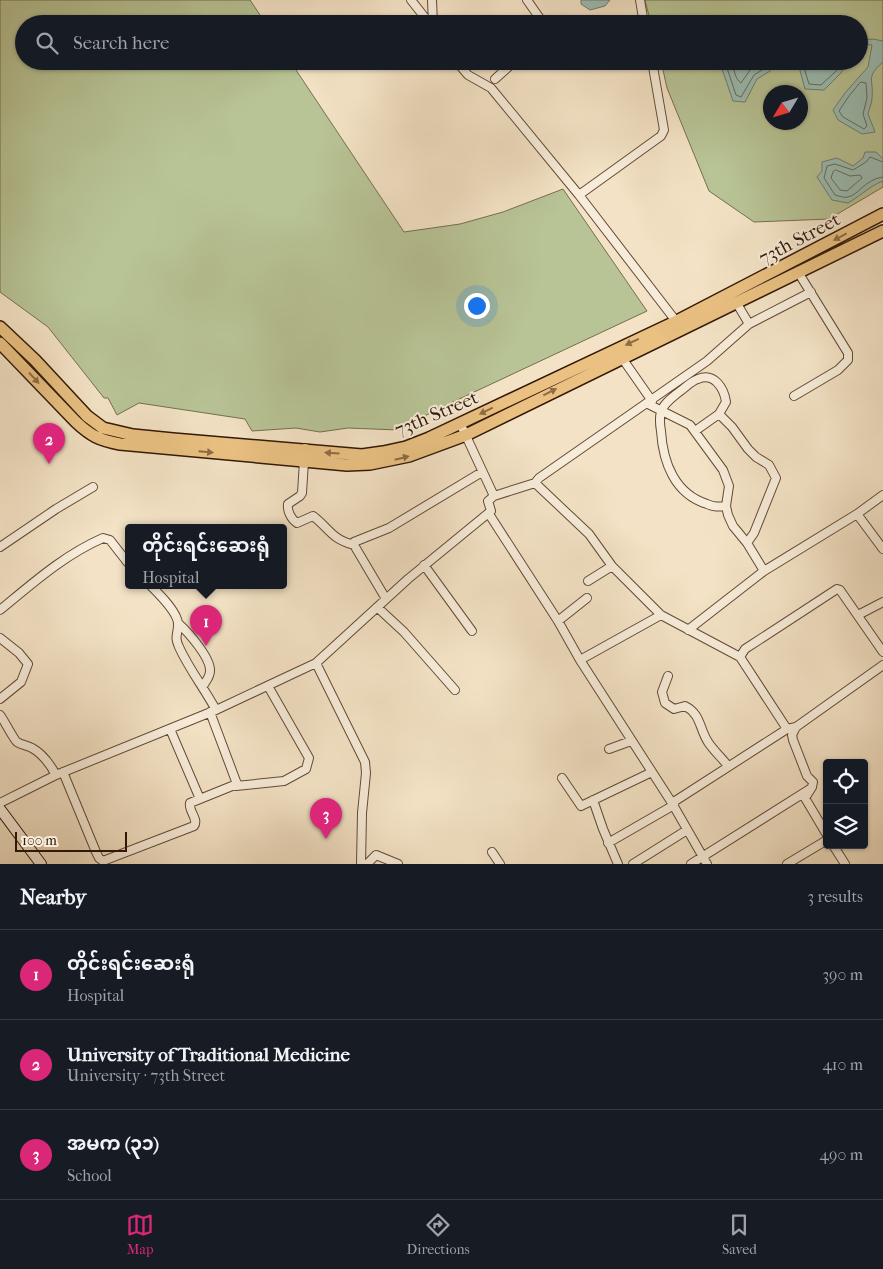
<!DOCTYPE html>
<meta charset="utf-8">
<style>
body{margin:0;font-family:"IM FELL French Canon","Noto Sans Myanmar",serif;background:#20242c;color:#f1f3f6}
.controls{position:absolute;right:15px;bottom:15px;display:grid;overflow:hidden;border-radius:5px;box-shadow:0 1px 4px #0004}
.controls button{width:45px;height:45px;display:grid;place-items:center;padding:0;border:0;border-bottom:1px solid #363941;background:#171b24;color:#f1f3f6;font:25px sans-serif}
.compass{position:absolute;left:763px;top:85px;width:45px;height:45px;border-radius:50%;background:#171b24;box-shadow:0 1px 4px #0004;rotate:232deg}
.scale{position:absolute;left:15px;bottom:12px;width:112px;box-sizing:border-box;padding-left:5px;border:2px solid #321806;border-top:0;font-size:14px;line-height:18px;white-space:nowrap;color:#321806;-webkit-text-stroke:4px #f7ecd9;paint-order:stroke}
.you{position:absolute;left:476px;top:305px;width:18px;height:18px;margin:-12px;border:4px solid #fff;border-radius:50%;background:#1a73e8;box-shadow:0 0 0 8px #1a73e833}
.badge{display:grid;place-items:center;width:32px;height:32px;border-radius:50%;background:#db2777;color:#fff;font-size:16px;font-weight:700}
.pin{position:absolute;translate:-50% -41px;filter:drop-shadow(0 1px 2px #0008)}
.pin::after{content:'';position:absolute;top:26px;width:18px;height:15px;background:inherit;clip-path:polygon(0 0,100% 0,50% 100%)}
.popup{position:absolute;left:125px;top:524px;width:162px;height:65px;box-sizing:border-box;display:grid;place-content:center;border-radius:5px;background:#171b24;filter:drop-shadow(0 1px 4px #0005);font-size:16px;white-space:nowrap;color:#9ea1a6}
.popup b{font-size:19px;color:#f1f3f6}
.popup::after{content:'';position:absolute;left:50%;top:100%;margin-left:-10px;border:10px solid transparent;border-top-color:#171b24}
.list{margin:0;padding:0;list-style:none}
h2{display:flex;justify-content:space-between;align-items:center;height:65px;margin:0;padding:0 20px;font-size:21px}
h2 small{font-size:16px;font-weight:400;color:#9ea1a6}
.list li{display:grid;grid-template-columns:32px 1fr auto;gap:15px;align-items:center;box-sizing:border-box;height:90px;padding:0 20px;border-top:1px solid #363941}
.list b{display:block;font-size:19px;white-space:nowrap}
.list p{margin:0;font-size:16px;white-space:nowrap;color:#9ea1a6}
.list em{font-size:16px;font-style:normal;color:#9ea1a6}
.icon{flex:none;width:28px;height:28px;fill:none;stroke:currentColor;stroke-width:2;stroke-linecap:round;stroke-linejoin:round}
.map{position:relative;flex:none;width:883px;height:864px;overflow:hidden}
.search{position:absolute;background:#171b24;box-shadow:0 1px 4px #0004;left:15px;right:15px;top:15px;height:55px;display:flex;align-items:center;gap:12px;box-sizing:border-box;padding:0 18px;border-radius:28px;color:#9ea1a6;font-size:19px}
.sheet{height:335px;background:#171b24}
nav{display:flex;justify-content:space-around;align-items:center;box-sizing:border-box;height:70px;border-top:1px solid #363941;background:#171b24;font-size:14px;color:#9ea1a6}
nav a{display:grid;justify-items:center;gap:2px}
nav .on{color:#db2777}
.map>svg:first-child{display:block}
.green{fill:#b8c496;stroke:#756e4e;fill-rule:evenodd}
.water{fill:#9bbeb4;stroke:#717c6e}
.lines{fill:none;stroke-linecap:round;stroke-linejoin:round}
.shore{stroke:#666b5d;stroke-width:1}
.street-casing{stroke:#624a36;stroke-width:10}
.secondary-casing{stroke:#321806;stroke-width:12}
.primary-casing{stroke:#321806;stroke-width:14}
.highway-casing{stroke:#321806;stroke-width:16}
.street{stroke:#f7ecd9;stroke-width:8}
.secondary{stroke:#f7ecd9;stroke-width:10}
.primary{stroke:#eac182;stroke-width:11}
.highway{stroke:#eac182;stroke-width:14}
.oneway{fill:#8e6c44}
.labels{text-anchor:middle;stroke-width:4;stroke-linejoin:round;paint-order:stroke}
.street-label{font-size:19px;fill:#321806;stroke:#f7ecd9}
</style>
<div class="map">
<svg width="883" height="864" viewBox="0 0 883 864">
<rect width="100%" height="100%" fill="#f3e2c5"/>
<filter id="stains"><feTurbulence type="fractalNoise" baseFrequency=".004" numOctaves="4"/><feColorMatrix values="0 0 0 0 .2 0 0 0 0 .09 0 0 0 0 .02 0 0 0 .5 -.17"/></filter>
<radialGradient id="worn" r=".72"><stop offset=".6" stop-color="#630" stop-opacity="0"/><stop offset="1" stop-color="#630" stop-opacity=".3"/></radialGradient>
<path class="green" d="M0 0H250L266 24H24V61H290L404 232 460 224 503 212 563 189 647 311 438 409 398 430 348 428 320 432 296 428 252 431 245 419 139 403 117 415 108 398H104L48 327 0 292Z
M645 0H883V187L829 219 754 222 709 191 667 88 661 61H859V24H651ZM770 92H800V122H770Z"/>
<path class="water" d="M581 0H610L605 6 590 10 581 4Z
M859 39 861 40 873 39 883 41V62C865 78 874 78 872 98 872 103 869 109 868 114L875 132 862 134 838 120 833 110 845 93 868 67 872 45 859 44Z
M721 61H849L840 74 824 90 805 89 798 63 776 64 770 71 757 79 745 102 733 101 722 69Z
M865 152H876L883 159V181C868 187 862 195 848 203L832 200 817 177 822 171V162L837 158 853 166 863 158Z"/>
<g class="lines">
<path class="shore" d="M726 61 727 68 736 95 741 97 754 75 767 67 772 61
M733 61C733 68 735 79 741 83L750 70 764 61
M802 61 809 84 821 85 836 71 843 61
M861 82 866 83 867 98 863 114 867 126 864 129 843 117 839 111 849 96Z
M883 162 870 157 866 162 853 170 835 164 827 166 824 178 835 195C839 196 844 198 848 197 859 195 865 179 883 177
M836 170 850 176 860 175 862 178 847 191 840 190 831 178 833 172Z"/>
<g class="street-casing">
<path id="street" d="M411 0 430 24
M432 0 433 24
M527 0 541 20V24
M640 0 644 24
M456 61 468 75 491 88 579 195 679 325
M495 79 515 61
M579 195 661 136 664 130 652 61
M736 302 749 324
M622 358 652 401
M794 396 838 370 848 360V353L798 272
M648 404 690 425 723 470 729 486 726 506 728 515 733 526 747 543 764 571
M695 431 719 414
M304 461 302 493 300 496 288 504C287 511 291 519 297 523L313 516C330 529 331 539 354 545
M535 483 539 478 707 361 749 324 811 292
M494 496 535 483 589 534 612 566 661 615 740 657 787 729
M726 506C718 507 714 507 707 504 675 494 663 463 661 431 660 425 659 418 661 412 663 404 673 397 679 392 685 388 691 381 698 379 714 372 724 388 726 402L719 414 732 427 748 449 756 457 769 465 776 478 754 533 747 543
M489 514 558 621 580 660 672 803 707 864
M857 514 883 549
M0 547 56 509 93 487
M424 565 472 631
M588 581 612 566
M150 585C158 593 179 613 178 625 178 635 174 636 179 647 189 669 204 688 216 710
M386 599 354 545V542L389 528 482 472
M377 607 404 632 455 690
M0 610C33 583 64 555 103 538L110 540 128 563
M858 615 883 602
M558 621 587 598
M179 624C188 632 211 658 210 671 210 677 206 681 203 686
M688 630 764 571 857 514 883 495
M0 638 19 653 28 664 21 682 0 699
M740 657 745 649 837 589 840 590 883 652
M580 660 661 615
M316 663 365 762 366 773 362 813 361 864
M668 676 662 692 665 703 674 709 685 706C701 714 699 728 708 742 713 750 722 758 728 766
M0 715C4 720 14 740 17 742 21 745 27 745 32 748 43 754 50 764 56 775
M796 727 792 735 793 740 807 776 813 782 812 787 805 798 827 835
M170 729 200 799
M609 749 631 741
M63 772 96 852 99 858 103 861 194 826C199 819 188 811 190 803L237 784 210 712
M562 778 581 806 652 772
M236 786 284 781 306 769 309 758 268 686
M593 800 603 829 618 864
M0 803 56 775 216 710 316 663 408 579 491 511 488 501 494 496 460 423
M672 803 787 729 796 727 883 665
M608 843 674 805
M833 845 845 864
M492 852 500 864
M367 864 376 855 398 864
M633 864 687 830
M691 864 810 789
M787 864 827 840"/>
</g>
<g class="secondary-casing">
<path id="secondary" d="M0 809 41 864"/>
</g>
<g class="primary-casing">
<path id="primary" d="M0 327 35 360 87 416 103 428 133 435 173 439 362 455 383 452 406 447 429 438 677 321 883 214
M0 343 76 422C91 436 99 440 120 444L347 465 370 464 409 456 466 435 883 231"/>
</g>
<g class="highway-casing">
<path id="highway" d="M304 461 305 451"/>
</g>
<use href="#street" class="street"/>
<use href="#secondary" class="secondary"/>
<use href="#primary" class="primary"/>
<use href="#highway" class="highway"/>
</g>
<defs><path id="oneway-solid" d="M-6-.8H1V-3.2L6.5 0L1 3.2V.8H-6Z" transform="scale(1.25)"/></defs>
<g class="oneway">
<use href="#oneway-solid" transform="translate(840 237) rotate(152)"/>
<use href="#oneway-solid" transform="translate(632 342) rotate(155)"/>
<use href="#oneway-solid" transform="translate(34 378) rotate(47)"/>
<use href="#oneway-solid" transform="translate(550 392) rotate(-27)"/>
<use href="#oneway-solid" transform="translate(486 411) rotate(154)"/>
<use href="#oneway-solid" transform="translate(206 452) rotate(5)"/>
<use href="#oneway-solid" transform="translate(332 453) rotate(-176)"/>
<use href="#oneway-solid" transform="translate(402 458) rotate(-14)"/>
</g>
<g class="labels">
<g class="street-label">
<text transform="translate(799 238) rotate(-28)" y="7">73th Street</text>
<text transform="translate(436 413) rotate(-23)" y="7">73th Street</text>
</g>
</g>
<rect width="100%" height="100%" filter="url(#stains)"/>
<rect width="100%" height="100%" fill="url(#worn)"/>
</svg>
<div class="controls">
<button><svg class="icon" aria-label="locate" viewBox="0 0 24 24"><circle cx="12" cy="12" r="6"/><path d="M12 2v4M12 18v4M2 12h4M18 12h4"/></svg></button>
<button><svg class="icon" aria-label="layers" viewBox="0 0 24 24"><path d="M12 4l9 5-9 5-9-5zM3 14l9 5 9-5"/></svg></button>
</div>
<svg class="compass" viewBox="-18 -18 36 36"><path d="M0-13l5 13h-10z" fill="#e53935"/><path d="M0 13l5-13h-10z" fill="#9ea1a6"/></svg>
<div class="scale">100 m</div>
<div class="you"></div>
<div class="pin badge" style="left:206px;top:646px">1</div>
<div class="popup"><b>တိုင်းရင်းဆေးရုံ</b>Hospital</div>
<div class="pin badge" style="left:49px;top:464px">2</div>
<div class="pin badge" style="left:326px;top:839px">3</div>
<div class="search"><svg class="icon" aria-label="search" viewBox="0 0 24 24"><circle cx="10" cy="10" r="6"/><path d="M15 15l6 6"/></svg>Search here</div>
</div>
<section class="sheet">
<h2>Nearby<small>3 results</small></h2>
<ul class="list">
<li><span class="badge">1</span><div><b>တိုင်းရင်းဆေးရုံ</b><p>Hospital</p></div><em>390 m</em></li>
<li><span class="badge">2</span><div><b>University of Traditional Medicine</b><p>University · 73th Street</p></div><em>410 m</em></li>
<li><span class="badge">3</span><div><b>အမက (၃၁)</b><p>School</p></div><em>490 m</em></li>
</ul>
</section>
<nav>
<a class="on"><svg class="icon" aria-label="map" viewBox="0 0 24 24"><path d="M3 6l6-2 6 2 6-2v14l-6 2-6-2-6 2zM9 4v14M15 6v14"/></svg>Map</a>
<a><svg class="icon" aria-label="directions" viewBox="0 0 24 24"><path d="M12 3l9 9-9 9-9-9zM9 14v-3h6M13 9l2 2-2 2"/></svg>Directions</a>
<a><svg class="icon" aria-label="saved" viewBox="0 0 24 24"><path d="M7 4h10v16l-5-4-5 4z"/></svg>Saved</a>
</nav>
